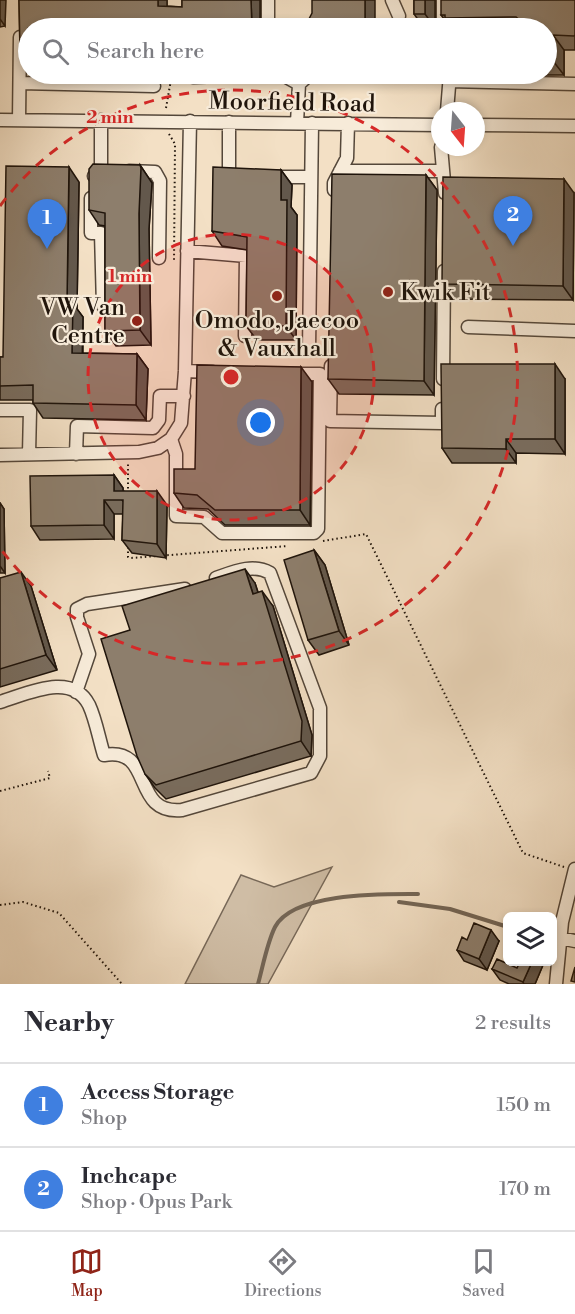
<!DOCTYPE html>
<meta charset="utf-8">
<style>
body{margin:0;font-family:"Libre Bodoni",serif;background:#f7f7f7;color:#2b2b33}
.controls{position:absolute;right:18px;bottom:18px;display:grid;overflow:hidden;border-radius:9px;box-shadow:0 3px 9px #0003}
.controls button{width:54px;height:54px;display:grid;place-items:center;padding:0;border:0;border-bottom:2px solid #e1e1e2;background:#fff;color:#2b2b33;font:30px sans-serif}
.compass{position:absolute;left:431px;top:102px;width:54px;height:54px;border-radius:50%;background:#fff;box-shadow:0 3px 9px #0003;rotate:163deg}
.you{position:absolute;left:261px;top:423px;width:21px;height:21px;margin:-15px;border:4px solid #fff;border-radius:50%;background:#1a73e8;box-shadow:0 0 0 9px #1a73e833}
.badge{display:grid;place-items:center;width:39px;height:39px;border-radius:50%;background:#8f2418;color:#fff;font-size:20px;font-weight:700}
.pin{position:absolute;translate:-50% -50px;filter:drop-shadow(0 2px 3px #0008)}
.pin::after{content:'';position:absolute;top:32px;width:21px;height:18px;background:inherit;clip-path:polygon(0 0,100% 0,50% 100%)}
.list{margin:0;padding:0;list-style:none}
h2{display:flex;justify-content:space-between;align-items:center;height:78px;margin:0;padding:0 24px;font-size:26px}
h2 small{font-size:20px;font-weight:400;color:#7c7c81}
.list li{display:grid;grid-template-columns:39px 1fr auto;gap:18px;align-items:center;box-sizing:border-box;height:84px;padding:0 24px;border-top:2px solid #e1e1e2}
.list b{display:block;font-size:22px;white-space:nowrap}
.list p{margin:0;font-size:20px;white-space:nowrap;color:#7c7c81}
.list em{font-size:20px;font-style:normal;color:#7c7c81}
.icon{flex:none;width:33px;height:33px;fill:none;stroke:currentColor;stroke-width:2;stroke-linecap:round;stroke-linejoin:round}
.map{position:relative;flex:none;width:575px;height:984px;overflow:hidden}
.search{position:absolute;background:#fff;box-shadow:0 3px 9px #0003;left:18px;right:18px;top:18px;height:66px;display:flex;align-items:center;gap:15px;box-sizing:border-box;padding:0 21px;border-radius:33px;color:#7c7c81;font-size:22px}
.sheet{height:246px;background:#fff}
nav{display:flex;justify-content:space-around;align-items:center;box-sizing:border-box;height:84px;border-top:2px solid #e1e1e2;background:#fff;font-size:16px;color:#7c7c81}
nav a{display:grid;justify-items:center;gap:3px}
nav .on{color:#8f2418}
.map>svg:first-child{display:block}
.green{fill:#cfbda5;stroke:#776858;stroke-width:1.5}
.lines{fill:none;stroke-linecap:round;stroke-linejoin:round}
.stream{stroke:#736555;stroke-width:4}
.minor-casing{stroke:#54473a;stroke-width:15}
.path{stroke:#1f140b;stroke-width:2;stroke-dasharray:1.5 3;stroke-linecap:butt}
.minor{stroke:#f7ebd9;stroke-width:12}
.wall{fill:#796c5d;stroke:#1f140b;stroke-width:1.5}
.shaded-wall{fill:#63584c;stroke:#1f140b;stroke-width:1.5}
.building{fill:#8d7e6c;stroke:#1f140b;stroke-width:1.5}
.ring{fill:none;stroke:#d62828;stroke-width:3;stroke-dasharray:10 8}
.poi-dot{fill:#8f2418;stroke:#f7ebd9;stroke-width:2}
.labels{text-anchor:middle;stroke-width:4.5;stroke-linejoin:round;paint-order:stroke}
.street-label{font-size:24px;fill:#1f140b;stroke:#f7ebd9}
.poi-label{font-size:24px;fill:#1f140b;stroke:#f7ebd9;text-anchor:start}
.centre{fill:#d62828;stroke:#f7ebd9;stroke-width:3}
.ring-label{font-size:18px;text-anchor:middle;font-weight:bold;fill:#d62828;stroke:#f7ebd9;stroke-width:4.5;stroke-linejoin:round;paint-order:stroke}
</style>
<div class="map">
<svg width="575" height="984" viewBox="0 0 575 984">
<rect width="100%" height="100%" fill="#f3e0c5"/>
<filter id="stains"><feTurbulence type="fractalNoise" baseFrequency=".00333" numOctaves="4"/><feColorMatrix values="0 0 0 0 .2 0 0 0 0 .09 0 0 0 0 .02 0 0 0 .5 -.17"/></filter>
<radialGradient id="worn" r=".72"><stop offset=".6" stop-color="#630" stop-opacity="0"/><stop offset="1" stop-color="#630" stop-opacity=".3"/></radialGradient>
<path class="green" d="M332 867 268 984H185L241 875 274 887Z"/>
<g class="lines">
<path class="stream" d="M399 902 450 909 508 927
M258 984C263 966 267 943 275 927 293 892 384 894 418 894"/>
<g class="minor-casing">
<path id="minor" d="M268 0V28
M392 0 399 16
M443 28V0
M281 74 299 84 297 123
M193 77 281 74
M449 81 575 84
M20 83 154 86
M299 84 310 74
M447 111 450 74
M0 120 440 125
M19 120 20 37
M229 122V173L239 176
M476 125 575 126
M441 147 445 193
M129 171 155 172 160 181 159 258
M340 171H443
M94 176 101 169V120
M271 177H311
M334 190V183L347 158 348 123
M91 198V233H101L103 306
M187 251 246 256 245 336
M468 327 575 331
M309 350 312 123
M331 366 330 421 442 423V409
M185 371 213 372
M443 379 444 271
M0 410H30L29 454
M171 439 176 454V516L204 517 222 533H314L318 529 320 374H290
M76 454 77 426 153 428 159 420 160 396H184
M0 455 139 452 158 448 171 439 181 423 185 371 190 121
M76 692 89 654 77 617V609L87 604 185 589
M0 702C27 694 72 671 89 705 96 720 99 739 104 755 155 746 130 815 182 810L311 773 320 756V708L270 573C253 563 233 572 216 578
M560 938 575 941
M556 984 562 922 575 869"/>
</g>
<path class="path" d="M166 108 172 74
M169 134 175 144 174 262
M128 493V463
M323 541 366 534 523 853 564 867
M128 547V557L131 558 288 546
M0 791 50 778 48 771
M0 905 23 902 59 913 122 984"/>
<use href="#minor" class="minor"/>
</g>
<path class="wall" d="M0 0 5 26 0 27Z
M19 0H167V6L182 7V0H260V28H28V63L20 51Z
M414 0H435V28H424L414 14Z
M575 0V50H564V75H535L534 74H546V28H451L441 15Z
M140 165 152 183 149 229 151 345 116 346 105 331V226L99 225 89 210Z
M281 170 292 185 291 207 297 215 296 340H257L246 326 247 250 222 246 212 231Z
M426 175 437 190 434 395 339 394 328 379Z
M79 182 77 309 83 317V353L137 354 148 369 146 420 43 418 33 403V400H0V357H3Z
M574 193 573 300 452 299 442 284Z
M565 379V454L516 453V463H452L442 448Z
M312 382 310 525H225L208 509 184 508 174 493 195 469Z
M114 475 123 488V491L167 505 166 558 132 553 122 540 123 514H114V539L40 540 31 526Z
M0 503 4 509 5 573H0Z
M314 550 325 565 349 645 319 655 308 640Z
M0 578 31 586 57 670 0 687Z
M255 583 258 592 273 606 312 735 311 756 166 799 155 788 145 774 130 630Z
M467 940 499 941 487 970 464 961 457 950Z
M520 962H540L543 965 535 984H509L500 980 492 969 517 968Z"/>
<path class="shaded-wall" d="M0 0H6L5 26 0 19Z
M158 0H167V19L158 6Z
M251 0H260V28H252Z
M365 0H375V28H365Z
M425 0H435V28L425 14Z
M553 35 564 50V75L553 61Z
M140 165 152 183 149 229 151 345 140 330 139 214Z
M69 167 79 182 77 309 83 317 82 368 72 353 67 303Z
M281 170 292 185 291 207 297 215 296 340 286 326 281 200Z
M426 175 437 190 434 395 424 381Z
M564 179 574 193 573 300 563 286Z
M137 354 148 369 146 420 136 405Z
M555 364 565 379V454L555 439Z
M301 367 312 382 310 525 300 510Z
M506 439 516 453V463L506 449Z
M114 475 123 488V501L114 491Z
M157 491 167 505 166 558 157 544Z
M104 500 114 514V539L104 525Z
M0 503 4 509 5 573 0 566Z
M314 550 325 565 349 645 339 631Z
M245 569 255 583 263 609 253 594Z
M21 572 31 586 57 670 46 655Z
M262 591 273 606 312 735 311 756 301 741Z
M491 930 499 941 487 970 479 959Z
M532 962H540L543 965 535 984H524L523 982Z"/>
<path class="building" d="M19 0H158V6L182 7V0H251L252 28H28V51H20Z
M312 0H365V28H309V19L312 13Z
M414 0H425V14H414Z
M441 0H575V35L574 36 553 35V61H546V28H525V24L516 17 445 18V15H441Z
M93 164 140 165 141 168 139 214 140 330 105 331V213L89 210V169Z
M6 166 69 167 67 303H73L72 353 137 354 136 405 33 403V385L0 386V357H3Z
M213 167 281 170V200H287L286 326H246L247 237 212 231Z
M332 174 426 175 424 381 328 379Z
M443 177 564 179 563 286 442 284Z
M441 364H555V439H506V449L442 448Z
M197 365 301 367 300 510H215L197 495 174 493V469H195Z
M114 475V491H157V544L122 540 123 500H104V525L31 526 30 476Z
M314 550 339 631 308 640 284 560Z
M245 569 253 594 262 591 302 721 301 741 156 785 145 774 137 756 101 639 130 630 122 606Z
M21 572 46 655 0 669V578Z
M474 923 491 930 479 959 457 950 462 937 467 940Z
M497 959 517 968 520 962H532L523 982 492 969Z
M575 967V982L571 981Z"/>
<circle cx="231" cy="377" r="143" fill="#d62828" fill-opacity=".12"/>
<g class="ring">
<circle cx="231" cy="377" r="143"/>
<path d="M0 206A287 287 0 1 1 0 548"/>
</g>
<g class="poi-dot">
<circle cx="388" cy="292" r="6"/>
<circle cx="277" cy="296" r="6"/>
<circle cx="137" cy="321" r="6"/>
</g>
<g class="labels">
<g class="street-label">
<text transform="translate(292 102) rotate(1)" y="8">Moorfield Road</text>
</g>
<g class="poi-label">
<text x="400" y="300">Kwik Fit</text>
<text x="125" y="315" text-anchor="end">VW Van<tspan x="125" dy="28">Centre</tspan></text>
<text x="277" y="328" text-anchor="middle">Omodo, Jaecoo<tspan x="277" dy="28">&amp; Vauxhall</tspan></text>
</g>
</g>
<circle cx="231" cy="377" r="9" class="centre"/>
<g class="ring-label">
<text x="110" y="123">2 min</text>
<text x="130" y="282">1 min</text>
</g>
<rect width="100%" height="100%" filter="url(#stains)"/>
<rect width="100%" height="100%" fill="url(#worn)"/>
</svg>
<div class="controls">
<button><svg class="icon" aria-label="layers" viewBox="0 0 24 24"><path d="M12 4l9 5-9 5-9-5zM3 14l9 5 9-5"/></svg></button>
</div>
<svg class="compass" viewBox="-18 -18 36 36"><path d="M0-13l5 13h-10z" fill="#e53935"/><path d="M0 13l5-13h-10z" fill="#7c7c81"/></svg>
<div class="you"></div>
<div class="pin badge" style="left:47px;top:249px;background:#3f7fe0">1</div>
<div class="pin badge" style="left:513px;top:246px;background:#3f7fe0">2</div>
<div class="search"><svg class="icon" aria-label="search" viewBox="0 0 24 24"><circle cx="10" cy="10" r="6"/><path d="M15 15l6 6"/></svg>Search here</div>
</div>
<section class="sheet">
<h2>Nearby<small>2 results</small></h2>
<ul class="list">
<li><span class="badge" style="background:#3f7fe0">1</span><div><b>Access Storage</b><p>Shop</p></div><em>150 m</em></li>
<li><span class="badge" style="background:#3f7fe0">2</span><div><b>Inchcape</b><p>Shop · Opus Park</p></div><em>170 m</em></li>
</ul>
</section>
<nav>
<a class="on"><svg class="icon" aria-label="map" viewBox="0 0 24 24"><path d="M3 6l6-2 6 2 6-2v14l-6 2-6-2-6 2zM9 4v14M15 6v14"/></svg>Map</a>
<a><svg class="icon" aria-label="directions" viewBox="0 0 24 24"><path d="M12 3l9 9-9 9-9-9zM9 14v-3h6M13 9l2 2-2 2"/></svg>Directions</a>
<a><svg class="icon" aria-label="saved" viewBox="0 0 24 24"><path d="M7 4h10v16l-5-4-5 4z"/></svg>Saved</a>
</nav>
